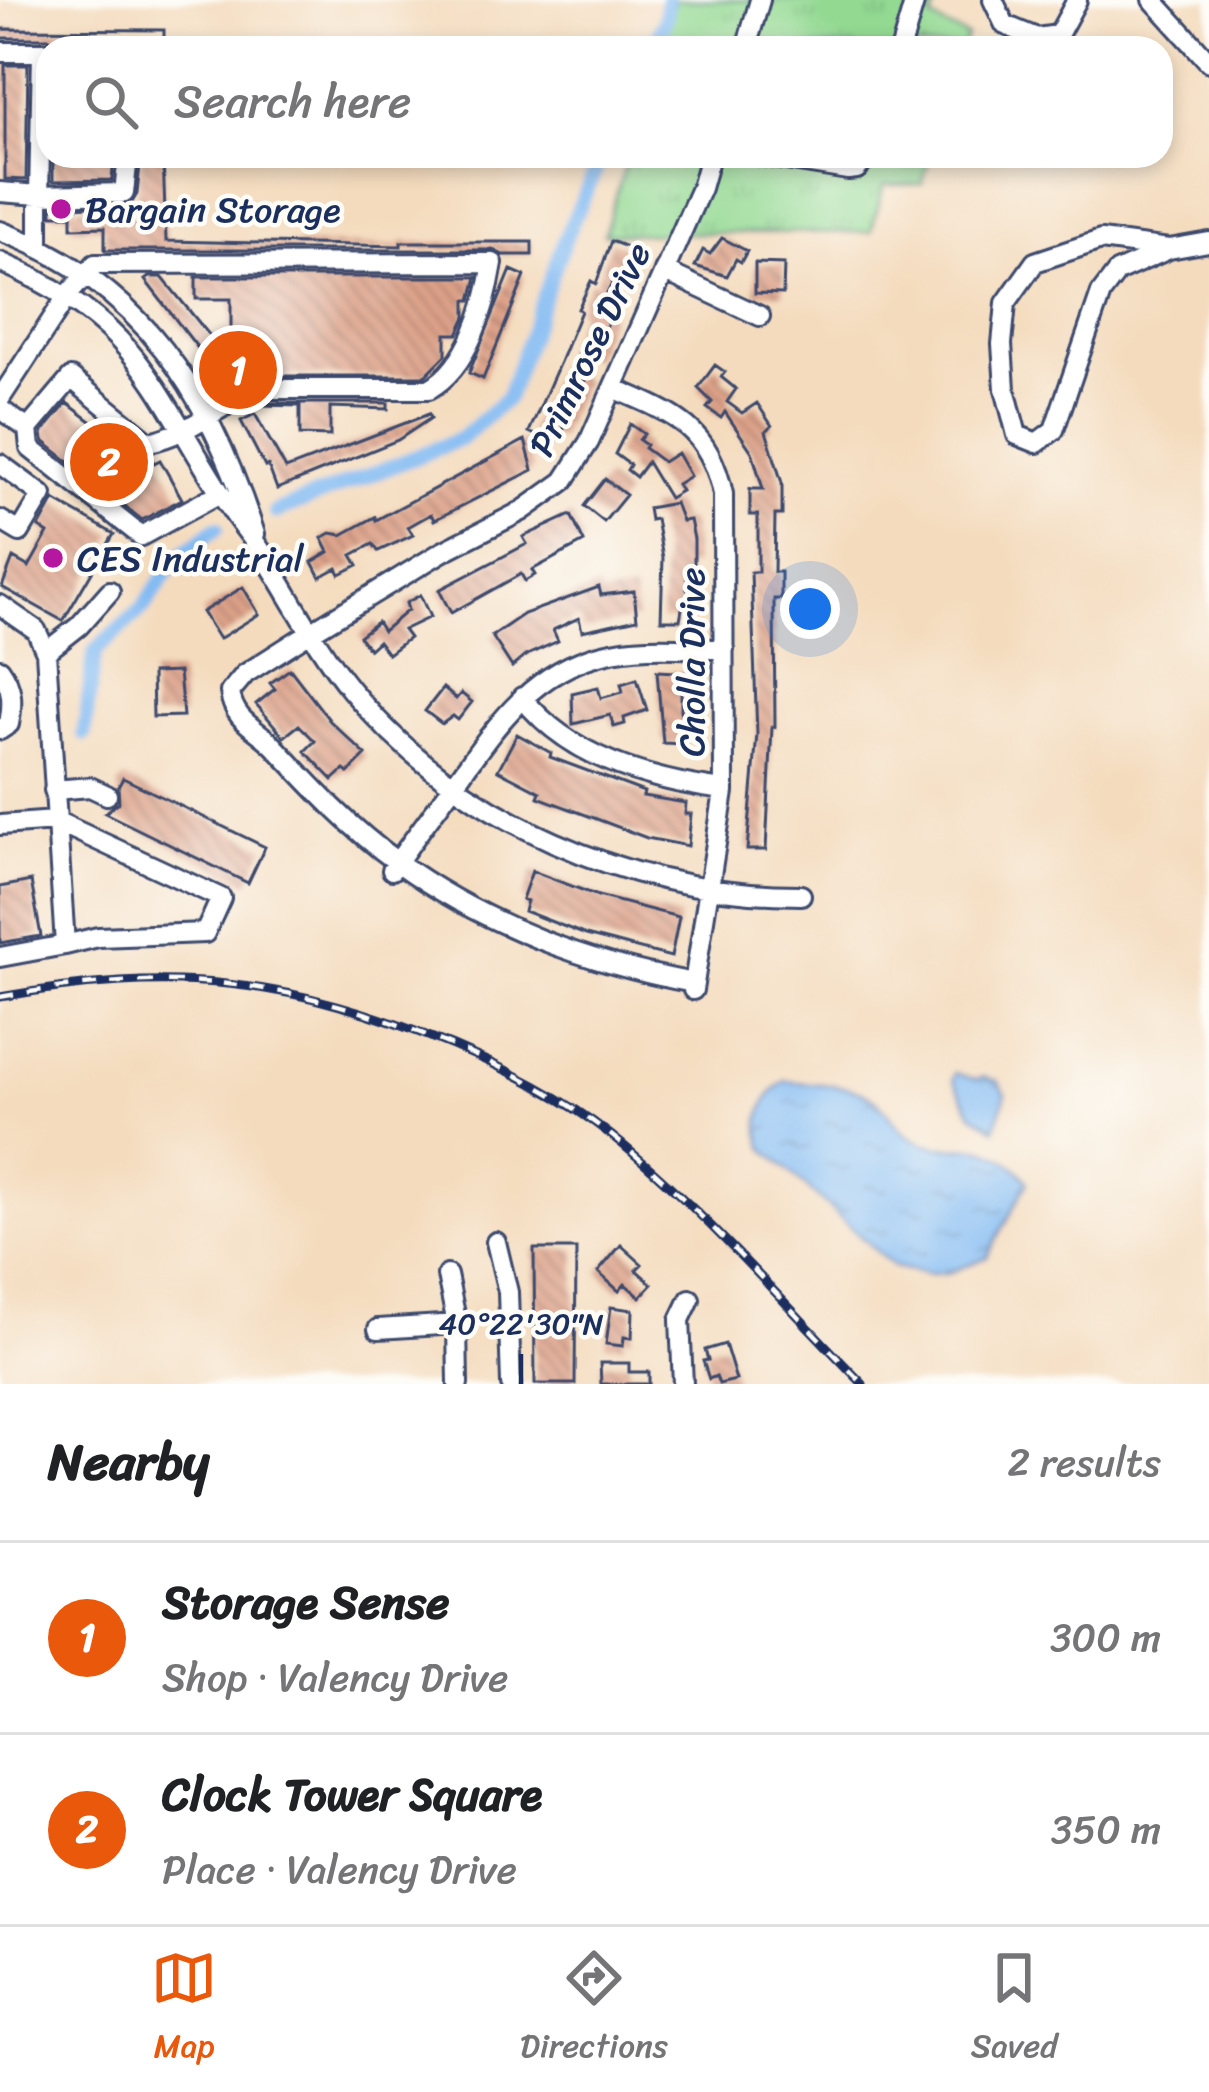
<!DOCTYPE html>
<meta charset="utf-8">
<style>
body{margin:0;font-family:Sriracha,sans-serif;background:#f2f2f2;color:#202124}
.you{position:absolute;left:810px;top:609px;width:42px;height:42px;margin:-30px;border:9px solid #fff;border-radius:50%;background:#1a73e8;box-shadow:0 0 0 18px #1a73e833}
.badge{display:grid;place-items:center;width:78px;height:78px;border-radius:50%;background:#ea580c;color:#fff;font-size:39px;font-weight:700}
.pin{position:absolute;translate:-50% -50%;border:6px solid #fff;box-shadow:0 3px 12px #0006}
.list{margin:0;padding:0;list-style:none}
h2{display:flex;justify-content:space-between;align-items:center;height:156px;margin:0;padding:0 48px;font-size:51px}
h2 small{font-size:39px;font-weight:400;color:#757577}
.list li{display:grid;grid-template-columns:78px 1fr auto;gap:36px;align-items:center;box-sizing:border-box;height:192px;padding:0 48px;border-top:3px solid #e0e0e0}
.list b{display:block;font-size:45px;white-space:nowrap}
.list p{margin:0;font-size:39px;white-space:nowrap;color:#757577}
.list em{font-size:39px;font-style:normal;color:#757577}
.icon{flex:none;width:66px;height:66px;fill:none;stroke:currentColor;stroke-width:2;stroke-linecap:round;stroke-linejoin:round}
.map{position:relative;flex:none;width:1209px;height:1384px;overflow:hidden}
.search{position:absolute;background:#fff;box-shadow:0 6px 18px #0003;left:36px;right:36px;top:36px;height:132px;display:flex;align-items:center;gap:30px;box-sizing:border-box;padding:0 42px;border-radius:36px;color:#757577;font-size:45px}
.sheet{height:540px;background:#fff}
nav{display:flex;justify-content:space-around;align-items:center;box-sizing:border-box;height:168px;border-top:3px solid #e0e0e0;background:#fff;font-size:33px;color:#757577}
nav a{display:grid;justify-items:center;gap:6px}
nav .on{color:#ea580c}
.map>svg:first-child{display:block}
.grass{fill:url(#grass-tufts);stroke:#578478;stroke-width:3}
.water{fill:url(#water-ripples);stroke:#4f75a8;stroke-width:3}
.lines{fill:none;stroke-linecap:round;stroke-linejoin:round}
.canal{stroke:#83bbf3;stroke-width:15}
.building{fill:url(#building-back-hatch)}
.minor-casing{stroke:#3c496c;stroke-width:24}
.minor{stroke:#fff;stroke-width:18}
.rail-casing{stroke:#1b2f5e;stroke-width:9}
.rail{stroke:#fdfcf7;stroke-width:4.5;stroke-dasharray:14;stroke-linecap:butt}
.ticks{fill:none;stroke:#1b2f5e;stroke-width:4.5}
.poi-dot{fill:#b5179e;stroke:#fdfcf7;stroke-width:4.5}
.labels{text-anchor:middle;stroke-width:9;stroke-linejoin:round;paint-order:stroke}
.poi-label{font-size:36px;fill:#1b2f5e;stroke:#fdfcf7;text-anchor:start}
.street-label{font-size:36px;fill:#1b2f5e;stroke:#fdfcf7}
.ticks-label{font-size:30px;text-anchor:middle;fill:#1b2f5e;stroke:#fdfcf7;stroke-width:9;stroke-linejoin:round;paint-order:stroke}
</style>
<div class="map">
<svg width="1209" height="1384" viewBox="0 0 1209 1384">
<defs>
<pattern id="grass-tufts" width="24" height="20" patternUnits="userSpaceOnUse" patternTransform="scale(3)"><rect width="24" height="20" fill="#93d992"/><path d="M3 7l-1-3M5 7V3M7 7l1-3M15 17l-1-3M17 17v-4M19 17l1-3" fill="none" stroke="#7ebb80"/></pattern>
<pattern id="water-ripples" width="26" height="14" patternUnits="userSpaceOnUse" patternTransform="scale(3)"><rect width="26" height="14" fill="#83bbf3"/><path d="M2 4q2-2 4 0t4 0M15 11q2-2 4 0t4 0" fill="none" stroke="#6a98c8"/></pattern>
<pattern id="building-back-hatch" width="6" height="6" patternUnits="userSpaceOnUse" patternTransform="scale(3)"><rect width="6" height="6" fill="#dda188"/><path d="M-1 5l2 2M0 0l6 6M5-1l2 2" fill="none" stroke="#b28472"/></pattern>
</defs>
<rect width="100%" height="100%" fill="#fdfcf7"/>
<filter id="ink" filterUnits="userSpaceOnUse"><feTurbulence type="fractalNoise" baseFrequency=".00833" numOctaves="2"/><feDisplacementMap in="SourceGraphic" scale="24" xChannelSelector="R" yChannelSelector="G"/><feConvolveMatrix kernelMatrix="1 2 1 2 8 2 1 2 1" color-interpolation-filters="sRGB"/></filter>
<filter id="wash" filterUnits="userSpaceOnUse"><feTurbulence type="fractalNoise" baseFrequency=".004" numOctaves="4" result="noise"/><feDisplacementMap in="SourceGraphic" scale="48" xChannelSelector="R" yChannelSelector="G"/><feGaussianBlur stdDeviation="2.7" result="paint"/><feColorMatrix in="noise" values="0 0 0 0 0 0 0 0 0 0 0 0 0 0 0 0 0 1.4 0 .05"/><feComposite in="paint" operator="in"/></filter>
<g filter="url(#wash)">
<rect width="100%" height="100%" fill="#f4dbbe"/>
<path class="grass" d="M675 0H937L932 19 967 37 963 48H660Z
M628 156H931L922 184 884 185 871 232 604 234Z"/>
<path class="water" d="M955 1073 977 1080 982 1077 998 1081 1006 1094 995 1129 972 1113 953 1080Z
M785 1081C811 1084 837 1083 861 1092 893 1104 886 1130 926 1144 945 1151 966 1145 983 1149 998 1153 1021 1169 1028 1182L987 1257 948 1273 928 1274 894 1267 764 1148C754 1122 762 1097 785 1081Z"/>
<g class="lines">
<path class="canal" d="M652 48 665 20 667 0
M276 512 461 439 507 398 566 236 602 156
M84 734 95 651 144 607 176 559 217 528"/>
</g>
<g id="blocks">
<path class="building" d="M1 29 164 30V45L60 46 48 38H1Z
M5 65H28L26 180 5 179Z
M53 156H114L112 180 53 181Z
M141 156H163L166 241 401 246V242H532V255H503L493 250H105V227L72 228V215H52V208L131 204 137 194Z
M722 238 747 251 741 262 736 259 727 276 695 266 703 250 710 254Z
M611 241 640 252 630 279 621 275 618 280 614 279 605 298V306L613 309 594 359 579 353 571 373 585 380 559 439 544 432 542 438 529 432 560 362 581 311 578 309 591 281 596 284Z
M755 263 784 264 783 294 755 293Z
M511 270 525 276 483 379 469 373Z
M149 277H162L214 341 200 351 145 280Z
M196 277H477L471 300H466V317L458 334H446V355L425 376H264L242 382H221L222 352 231 363V299H196Z
M715 365 725 372 721 377 736 389 727 402 742 413 757 403 772 426 766 431 782 483V515H775L774 572H781V599H774L775 727H772L766 850H747L757 734 751 572H758V515H750V489H763L752 452 725 412 721 418 707 408 712 402 698 388Z
M67 403 144 461 151 457 154 463 160 460 182 499 142 520 43 441 42 433Z
M266 403H388V409L330 407V436L300 435V406L260 405Z
M255 414 286 469 429 414 431 418 398 440 277 489 268 465 265 467 241 421Z
M630 424 644 434 639 440 646 445 644 448 663 462 677 453 690 476 677 484 681 491 669 498 647 462 636 477 627 470 630 465 615 454Z
M525 440 533 470 434 520 431 514 408 527 413 535 378 551 373 544 352 555 358 565 340 574 337 568 320 577 312 562 329 552 322 538 331 533 342 535 375 517 376 520Z
M605 479 626 495 604 522 584 506Z
M54 500 114 534 63 621 2 587 13 558 29 567 48 533 39 527Z
M675 503 682 521 690 520 694 539V565H687V589H692V603H683L680 620H661L663 558 656 519 650 520 648 508Z
M571 515 584 542 532 570 535 575 525 581 521 574 451 613 439 590 527 544 523 537Z
M243 587 259 614 219 639 202 612Z
M599 587 601 595 634 591 637 619 582 631 579 618 553 630 558 641 525 656 512 667 492 636 524 614Z
M420 595 430 617 403 630 409 638 388 654 378 641 369 649 359 636 377 622 383 631 408 610 406 603Z
M290 669 330 721 366 755 348 773 344 770 333 780 305 751 315 741 299 725 284 737 256 704 275 689 270 683Z
M657 671 693 673V686H681V712H694V727H686V744L663 743Z
M179 672 183 716 153 717 152 673Z
M637 679 647 710 624 718 625 724 614 727 610 715 573 724 572 693 598 687 601 698 623 692 621 684Z
M443 688 456 699 461 693 472 702 458 720 453 716 442 724 425 711Z
M517 734 551 753 550 757 644 792 643 796 686 803 685 814H691L688 846 647 838 538 797 540 792 498 770Z
M123 778 265 847 248 883 105 813 119 802 118 787Z
M532 871 598 896 679 917 671 957 586 935 524 911 527 901 522 899Z
M31 881 41 936 0 943V887Z
M621 1245 642 1264 636 1270 652 1284 640 1297 625 1284 619 1291 598 1272Z
M534 1249H576L575 1384H535Z
M611 1307 633 1310 632 1338 624 1337 623 1346 606 1344Z
M725 1344 736 1380 719 1384 716 1376 709 1379 703 1361 708 1360 705 1350Z
M600 1363H629V1372H649V1384H601Z"/>
</g>
</g>
<g filter="url(#ink)">
<use href="#blocks" fill-opacity="0" stroke="#3c496c" stroke-width="3"/>
<g class="lines">
<g class="minor-casing">
<path id="minor" d="M993 0 1005 25 1037 38 1058 35 1077 0
M1153 0 1209 62
M746 48 760 0
M901 48 915 0
M0 52H48
M42 52 39 195 124 193 128 156
M761 156 848 170 857 169 869 156
M0 192 39 195V247
M0 231C142 283 210 395 255 534
M1101 240 1169 249 1117 272 1101 293 1054 430 1037 443 1017 435 1005 389 1002 344 1006 303 1035 262Z
M1169 249 1209 242
M0 262C143 324 152 389 230 508 240 524 252 537 262 552 292 599 316 647 351 690 460 822 632 895 801 895
M664 271 760 316
M613 388C672 413 709 426 723 494L724 792 693 990
M0 399 68 295 95 264 493 263C486 306 469 367 429 389H264C223 400 192 434 149 442L71 378 28 429
M0 409 28 429 30 448 141 536 220 493
M0 464 42 495 20 532 0 520
M0 605 36 630 46 652 65 945 0 957
M46 652 79 626 110 591
M0 669C13 687 13 702 9 724L0 730
M522 697C568 757 651 781 724 790
M54 790 90 787 107 795
M0 825 56 821 221 898 205 933 98 937 65 945
M392 870C413 839 436 809 458 779 497 724 533 671 603 654 642 644 685 649 724 649
M694 983C590 964 483 925 396 861 351 829 313 788 275 747 258 729 233 721 230 692L245 674 309 633 442 552 522 511 564 481 589 442 701 188 710 156
M496 1242 508 1292 511 1384
M447 1275 457 1324
M378 1329 457 1324 458 1384
M683 1384 680 1320 690 1299"/>
</g>
<use href="#minor" class="minor"/>
<g class="rail-casing">
<path id="rail" d="M0 997C173 966 291 978 453 1046 509 1070 563 1097 611 1135 704 1210 779 1299 863 1384"/>
</g>
<use href="#rail" class="rail"/>
</g>
</g>
<path class="ticks" d="M521 1354V1384"/>
<g class="poi-dot">
<circle cx="61" cy="209" r="12"/>
<circle cx="53" cy="558" r="12"/>
</g>
<g class="labels">
<g class="poi-label">
<text x="85" y="222">Bargain Storage</text>
<text x="77" y="571">CES Industrial</text>
</g>
<g class="street-label">
<text transform="translate(589 349) rotate(-64)" y="13">Primrose Drive</text>
<text transform="translate(691 662) rotate(-90)" y="13">Cholla Drive</text>
</g>
</g>
<g class="ticks-label">
<text x="521" y="1334">40°22'30"N</text>
</g>
</svg>
<div class="you"></div>
<div class="pin badge" style="left:238px;top:370px">1</div>
<div class="pin badge" style="left:109px;top:462px">2</div>
<div class="search"><svg class="icon" aria-label="search" viewBox="0 0 24 24"><circle cx="10" cy="10" r="6"/><path d="M15 15l6 6"/></svg>Search here</div>
</div>
<section class="sheet">
<h2>Nearby<small>2 results</small></h2>
<ul class="list">
<li><span class="badge">1</span><div><b>Storage Sense</b><p>Shop · Valency Drive</p></div><em>300 m</em></li>
<li><span class="badge">2</span><div><b>Clock Tower Square</b><p>Place · Valency Drive</p></div><em>350 m</em></li>
</ul>
</section>
<nav>
<a class="on"><svg class="icon" aria-label="map" viewBox="0 0 24 24"><path d="M3 6l6-2 6 2 6-2v14l-6 2-6-2-6 2zM9 4v14M15 6v14"/></svg>Map</a>
<a><svg class="icon" aria-label="directions" viewBox="0 0 24 24"><path d="M12 3l9 9-9 9-9-9zM9 14v-3h6M13 9l2 2-2 2"/></svg>Directions</a>
<a><svg class="icon" aria-label="saved" viewBox="0 0 24 24"><path d="M7 4h10v16l-5-4-5 4z"/></svg>Saved</a>
</nav>
